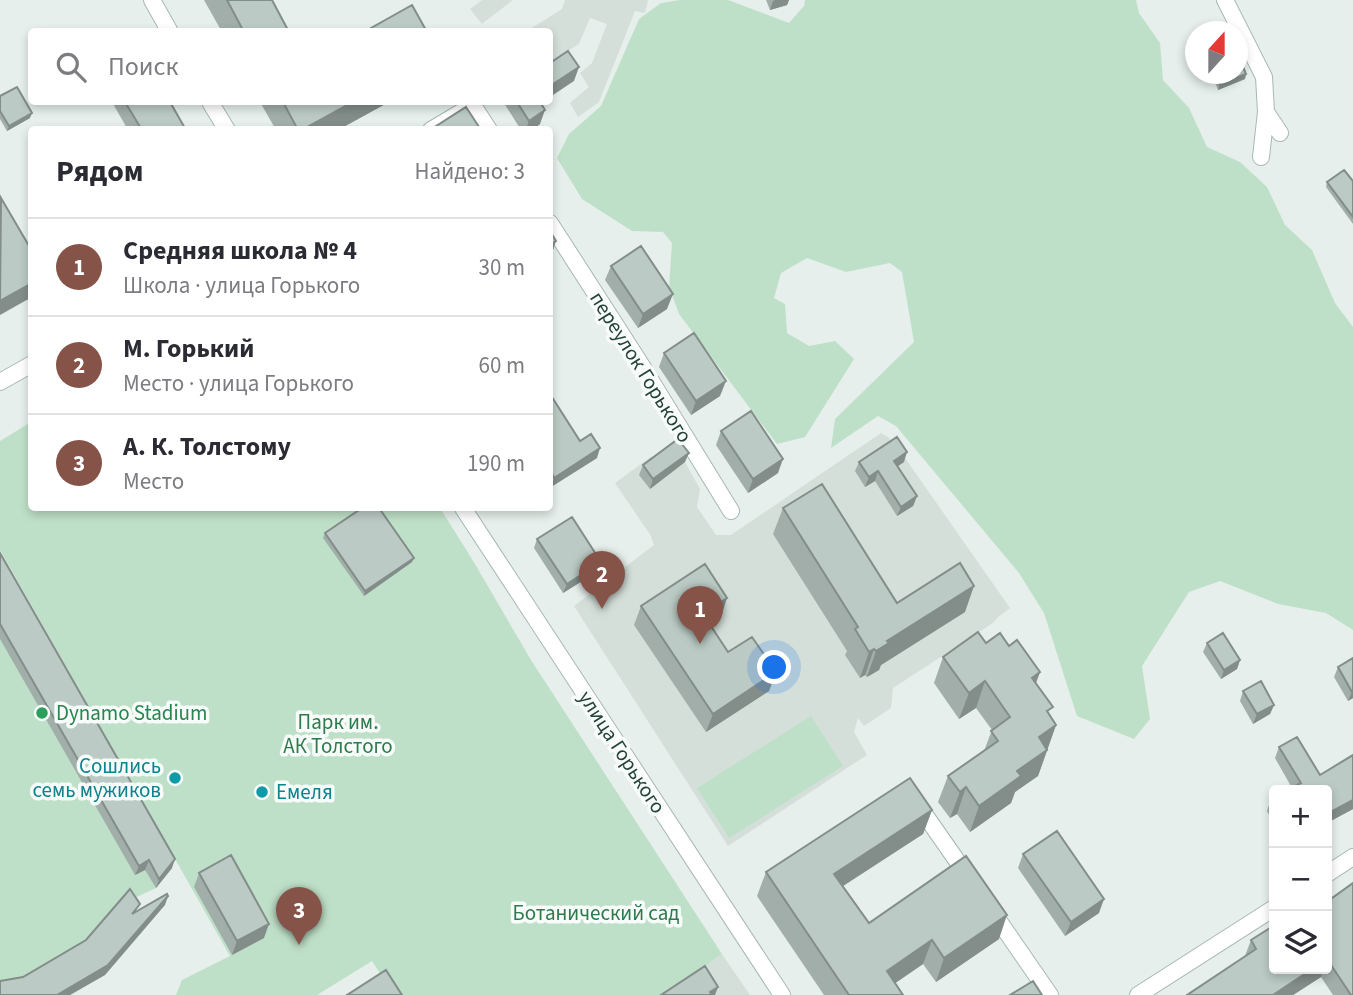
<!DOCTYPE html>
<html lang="ru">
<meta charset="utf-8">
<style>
body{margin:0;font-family:"Source Sans 3",sans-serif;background:#f2f2f3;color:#2b2b33}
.controls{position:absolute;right:21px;bottom:21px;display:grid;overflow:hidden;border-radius:7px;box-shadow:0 4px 10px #0003}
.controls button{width:63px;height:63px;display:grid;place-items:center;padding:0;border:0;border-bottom:2px solid #e1e1e2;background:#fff;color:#2b2b33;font:35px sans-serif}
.compass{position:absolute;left:1185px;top:21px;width:63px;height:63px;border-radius:50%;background:#fff;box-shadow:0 4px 10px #0003;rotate:21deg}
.you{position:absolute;left:775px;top:668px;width:24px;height:24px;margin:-18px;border:5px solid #fff;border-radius:50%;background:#1a73e8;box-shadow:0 0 0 10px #1a73e833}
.badge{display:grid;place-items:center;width:46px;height:46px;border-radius:50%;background:#855347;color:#fff;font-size:23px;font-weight:700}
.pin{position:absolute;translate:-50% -58px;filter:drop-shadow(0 2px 4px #0008)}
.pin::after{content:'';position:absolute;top:37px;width:24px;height:21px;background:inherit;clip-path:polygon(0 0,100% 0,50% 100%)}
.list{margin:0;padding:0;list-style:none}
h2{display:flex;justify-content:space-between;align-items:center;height:91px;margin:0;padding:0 28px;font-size:30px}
h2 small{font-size:23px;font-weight:400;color:#7c7c81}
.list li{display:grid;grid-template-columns:46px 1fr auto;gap:21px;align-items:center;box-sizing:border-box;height:98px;padding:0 28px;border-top:2px solid #e1e1e2}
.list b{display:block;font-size:26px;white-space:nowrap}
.list p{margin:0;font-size:23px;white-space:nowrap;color:#7c7c81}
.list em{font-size:23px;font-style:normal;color:#7c7c81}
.icon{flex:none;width:38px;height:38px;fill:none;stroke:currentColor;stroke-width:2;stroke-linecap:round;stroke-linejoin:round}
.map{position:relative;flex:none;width:1353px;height:995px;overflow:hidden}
.search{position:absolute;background:#fff;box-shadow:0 4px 10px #0003;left:28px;top:28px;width:525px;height:77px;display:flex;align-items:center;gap:18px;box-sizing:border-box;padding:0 24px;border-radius:7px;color:#7c7c81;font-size:26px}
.panel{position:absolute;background:#fff;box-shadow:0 4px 10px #0003;left:28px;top:126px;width:525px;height:385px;border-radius:7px}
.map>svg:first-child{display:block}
.built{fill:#d4dfda}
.green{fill:#bfe0c8}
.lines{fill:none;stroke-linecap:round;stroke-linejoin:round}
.minor-casing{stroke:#a8b8b2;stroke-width:18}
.minor{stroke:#fff;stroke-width:16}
.wall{fill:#a1aea9}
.shaded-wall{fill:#838d89}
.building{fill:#bbcac4;stroke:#838d89;stroke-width:2}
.leisure-dot{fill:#2e9e5b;stroke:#f7fbf9;stroke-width:2.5}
.culture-dot{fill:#0f9aa8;stroke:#f7fbf9;stroke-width:2.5}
.labels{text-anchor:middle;stroke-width:7;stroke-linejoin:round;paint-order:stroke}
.street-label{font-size:21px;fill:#24423a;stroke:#f7fbf9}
.leisure-label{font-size:21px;fill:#27864d;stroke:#f7fbf9;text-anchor:start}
.park-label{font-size:21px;fill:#2d7a4b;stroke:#f7fbf9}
.culture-label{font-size:21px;fill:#0d838f;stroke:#f7fbf9;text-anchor:end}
</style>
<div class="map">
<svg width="1353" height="995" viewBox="0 0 1353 995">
<rect width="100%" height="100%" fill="#e6efeb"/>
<path class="built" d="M482 0H513L482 24 470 9Z
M565 0H648L645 13 635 11 599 102 578 117 570 103 589 87 580 73 592 63 607 24 590 18 579 44 553 60 550 55V32L527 31 562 9Z
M881 433 888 437 898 448 1010 608 998 617 993 623 893 688 891 708 864 726 858 718 854 732 867 755 728 846 574 606 654 545 651 536 615 483 652 456 657 461 675 448 685 462 700 489 697 507 716 535H731Z
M722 954 750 995H664Z"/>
<path class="green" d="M680 0H728L789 23 804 6 805 0H1136L1139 13 1160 43 1163 80 1189 108 1207 147 1240 162 1267 187 1285 225 1312 250 1335 303 1353 327V630L1326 613 1278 604 1220 581 1189 592 1142 666 1150 719 1134 739 1077 716 1044 613 1019 573 896 426 878 416 831 448 835 419 914 342 902 272 890 263 846 272 807 258 781 273 774 298 785 304 787 333 809 346 835 341 854 359 805 437 777 444 679 314 669 287 672 243 663 232 632 231 582 199 557 158 569 134 601 106 639 19 661 3Z
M31 422 32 508H440L472 559 531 660 722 954 664 995H394L372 961 317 995H176L182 980 230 956 0 550V441Z
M0 568 172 868 156 888 128 901 146 927 105 975 70 995H0Z
M811 716 843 766 729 838 697 788Z"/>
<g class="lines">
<g class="minor-casing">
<path id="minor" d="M152 0 170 32
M1225 0 1264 77 1266 112 1280 133
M210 102 227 130
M431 130 473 105 489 130
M1261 157 1266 112
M550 223 642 366 731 511
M0 382 32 364
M463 508 782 995
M918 805 969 878
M1327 874 1353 857
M992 911 1050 995
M1138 995 1274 908"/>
</g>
<use href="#minor" class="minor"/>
</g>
<path class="wall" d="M204 0H272L289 32H222Z
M766 0H789L787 5 770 10Z
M1212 74H1246L1245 79 1218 90Z
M0 96 30 118 7 131 0 119Z
M112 102H170L186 130H128Z
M260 102H389L338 130H276Z
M504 102H542L540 103V124L532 130H521L504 103Z
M1353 181V224L1326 187 1327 182Z
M611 266 667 309 638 328 605 280Z
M664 353 720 396 691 415 659 367Z
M550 394 580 441 597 458 551 487 550 485Z
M721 431 778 473 748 493 716 445Z
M685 462 650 489 639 475 643 465Z
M859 462H904L897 466 917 496 913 506 897 516 875 481 865 487 855 471Z
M783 508 897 603 965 612 881 665 879 670 867 677 865 675 860 678 845 655 847 651 773 534Z
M325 533 412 562 364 596 323 538Z
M537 539 601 562 598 571 563 593 534 548Z
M0 553 172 868 156 888 145 870 135 875 0 639Z
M641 606 721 617 710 624 728 652 776 672 769 691 706 732 634 625Z
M986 643 1009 646 1040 672 1036 683 1050 716 1056 725 1038 776 1015 792 1011 803 970 832 957 814 950 818 938 802 948 776 984 751 992 730 976 708 959 719 934 683 943 657Z
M1207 643 1240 660 1237 669 1221 679 1203 652Z
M1353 658V698L1348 701 1334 677 1338 667Z
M1243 691 1274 705 1270 714 1253 724 1240 701Z
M1279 747 1320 775 1353 755V809L1327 823 1292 788 1275 758Z
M1274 797V824L1267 811 1271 799Z
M932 810 923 834 843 886 869 923 999 939 936 982 923 964 895 983 903 995H824L757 896 766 872Z
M1023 854 1099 913 1065 936 1018 868Z
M199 873 264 938 232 955 194 887Z
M1353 883V995H1333L1321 977 1293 995H1187L1245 956 1251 940 1270 928 1274 934V969H1327V891L1332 898Z"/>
<path class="shaded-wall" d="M775 0H789L787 5 770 10 773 1Z
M579 67 574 81 550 97V86Z
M1246 74 1245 79 1218 90 1220 85Z
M353 102H389L338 130H302Z
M545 110 540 124 532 130H526L529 121Z
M32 113 30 118 7 131 9 126Z
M556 241 550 259V245Z
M32 283V297L0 315V301Z
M673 294 667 309 638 328 643 314Z
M726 381 720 396 691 415 696 401Z
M600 448 597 458 551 487 554 478Z
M907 452 904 462 891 471 894 461Z
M689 453 685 462 650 489 653 479Z
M783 459 778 473 748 493 753 479Z
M878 471 875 481 865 487 869 477Z
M917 496 913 506 897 516 901 507Z
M414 558 412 562 364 596 365 591Z
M601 562 598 571 563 593 567 584Z
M974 586 965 612 881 665 879 670 867 677 876 651 887 641Z
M727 598 721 617 696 633 703 614Z
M874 649 865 675 860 678 869 652Z
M1240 660 1237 669 1221 679 1224 670Z
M776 672 769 691 706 732 713 714Z
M1040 672 1030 698 1032 678Z
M985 681 976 708 959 719 969 693Z
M1353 691V698L1348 701 1352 692Z
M1274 705 1270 714 1253 724 1257 714Z
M1056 725 1038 776 1015 792 1011 803 970 832 979 806 1017 771 1039 737Z
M966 787 957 814 950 818 960 792Z
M1353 800V809L1327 823V814Z
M932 810 923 834 826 897 834 874Z
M175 859 172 868 156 888 159 879Z
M149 860 145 870 135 875 139 866Z
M168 896 165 905 105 975 70 995H57Z
M1104 899 1099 913 1065 936 1071 922Z
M1007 915 999 939 936 982 944 958Z
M269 924 264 938 232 955 237 941Z
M932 940 923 964 878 995 887 971Z
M1312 969H1323L1321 977 1293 995H1273Z
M718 987 715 995H709L710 992Z"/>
<path class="building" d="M227 0H272L289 32H244Z
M412 5 427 32H364Z
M568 51 579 67 550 86V63Z
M1237 52 1246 74 1220 85 1216 74H1237Z
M17 87 32 113 9 126 0 111V96Z
M125 102H170L186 130H142Z
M283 102H353L302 130H298Z
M517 102H540L545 110 529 121Z
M466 107 481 130H430Z
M1344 170 1353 181V217L1327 182Z
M1 198 32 251V283L0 301Z
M550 231 556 241 550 245Z
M641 246 673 294 643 314 611 266Z
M694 333 726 381 696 401 664 353Z
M550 394 580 441 591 434 600 448 554 478 550 470Z
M751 411 783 459 753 479 721 431Z
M897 437 907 452 894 461 917 496 901 507 878 471 869 477 859 462Z
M678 439 689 453 653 479 643 465Z
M822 484 897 603 960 563 974 586 887 641 889 643 876 651 874 649 869 652 855 629 858 627 783 508Z
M362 508H379L414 558 365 591 325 533Z
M572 517 601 562 567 584 537 539Z
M0 553 175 859 159 879 149 860 139 866 0 624Z
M705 564 727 598 703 614 728 652 752 637 776 672 713 714 641 606Z
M978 632 986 643 1000 633 1009 646 1017 640 1040 672 1032 678 1053 707 1047 711 1056 725 1039 737 1047 750 1017 771 1021 776 979 806 966 787 960 792 948 776 998 741 991 731 1010 717 985 681 969 693 943 657Z
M1223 633 1240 660 1224 670 1207 643Z
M1353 658V691L1352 692 1338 667Z
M1261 681 1274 705 1257 714 1243 691Z
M1297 737 1320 775 1353 755V800L1327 814V790H1288L1301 783 1279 747Z
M910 778 932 810 834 874 869 923 966 856 1007 915 944 958 932 940 887 971 903 995H849L766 872Z
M1057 831 1104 899 1071 922 1023 854Z
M231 855 269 924 237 941 199 873Z
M1353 883V995H1351L1327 959V891L1332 898Z
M130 889 140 904 132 914 167 894 168 896 108 965 57 995H0V981L23 977 86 940Z
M1270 928 1274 934V969H1312L1273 995H1187L1256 949 1251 940Z
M705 966 718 987 710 992 712 995H661Z
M386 970 402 995H347Z
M1033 981 1042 995H1010Z"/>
<circle class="leisure-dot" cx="42" cy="713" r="7"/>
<g class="culture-dot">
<circle cx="175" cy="778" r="7"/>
<circle cx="262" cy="792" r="7"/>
</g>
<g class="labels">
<g class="street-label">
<text transform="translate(641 367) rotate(58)" y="7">переулок Горького</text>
<text transform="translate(622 752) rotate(57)" y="7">улица Горького</text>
</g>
<g class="leisure-label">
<text x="56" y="720">Dynamo Stadium</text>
</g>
<g class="park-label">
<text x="338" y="729">Парк им.<tspan x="338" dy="24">АК Толстого</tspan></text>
<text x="596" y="920">Ботанический сад</text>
</g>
<g class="culture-label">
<text x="161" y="773">Сошлись<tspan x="161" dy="24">семь мужиков</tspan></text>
<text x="276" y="799" text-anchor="start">Емеля</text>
</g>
</g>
</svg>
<div class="controls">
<button>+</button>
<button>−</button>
<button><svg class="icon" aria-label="layers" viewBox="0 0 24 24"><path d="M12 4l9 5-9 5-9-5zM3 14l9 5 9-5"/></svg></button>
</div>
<svg class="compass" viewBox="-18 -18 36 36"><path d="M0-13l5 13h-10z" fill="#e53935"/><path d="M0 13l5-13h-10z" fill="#7c7c81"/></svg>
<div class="you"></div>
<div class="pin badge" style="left:700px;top:644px">1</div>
<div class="pin badge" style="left:602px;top:609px">2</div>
<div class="pin badge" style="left:299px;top:945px">3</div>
<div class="search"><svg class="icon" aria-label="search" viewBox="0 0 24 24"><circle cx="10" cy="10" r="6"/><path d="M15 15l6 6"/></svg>Поиск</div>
<section class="panel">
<h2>Рядом<small>Найдено: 3</small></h2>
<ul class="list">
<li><span class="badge">1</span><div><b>Средняя школа № 4</b><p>Школа · улица Горького</p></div><em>30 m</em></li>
<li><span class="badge">2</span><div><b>М. Горький</b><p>Место · улица Горького</p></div><em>60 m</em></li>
<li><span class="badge">3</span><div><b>А. К. Толстому</b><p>Место</p></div><em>190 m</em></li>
</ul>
</section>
</div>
